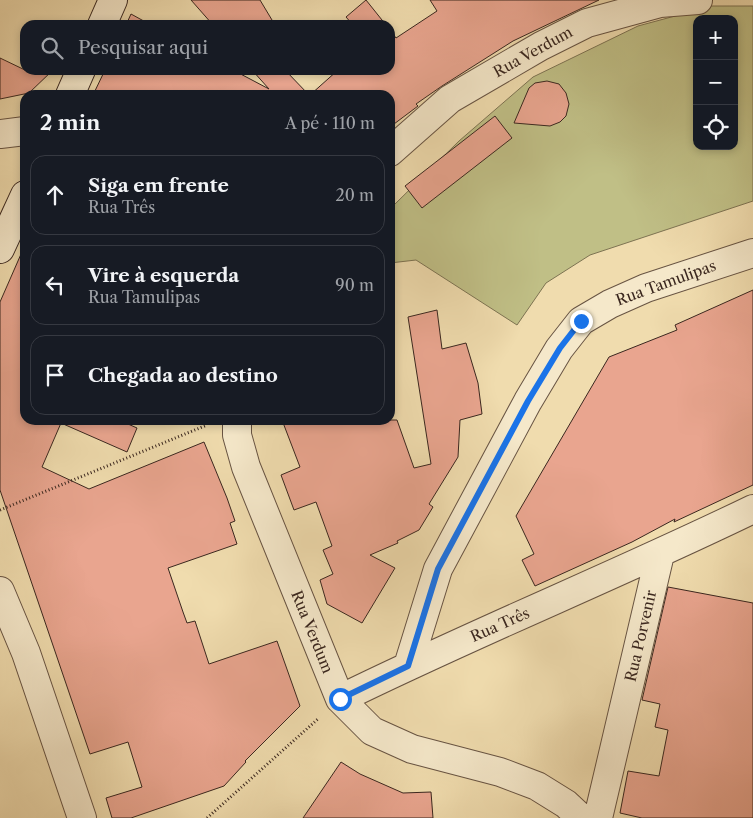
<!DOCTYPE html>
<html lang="pt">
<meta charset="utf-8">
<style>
body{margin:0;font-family:"Libre Caslon Text",serif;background:#242831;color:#f1f3f6}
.controls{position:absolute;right:15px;top:15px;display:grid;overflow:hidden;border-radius:10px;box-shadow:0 2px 8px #0003}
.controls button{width:45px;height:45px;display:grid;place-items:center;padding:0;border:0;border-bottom:1px solid #363941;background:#171b24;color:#f1f3f6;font:25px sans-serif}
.stop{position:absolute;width:15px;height:15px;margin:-11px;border:4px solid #1a73e8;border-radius:50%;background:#fff}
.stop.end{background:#1a73e8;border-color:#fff;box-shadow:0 1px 5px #0008}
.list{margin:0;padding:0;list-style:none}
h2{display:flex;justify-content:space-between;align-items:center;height:65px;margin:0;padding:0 20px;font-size:21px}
h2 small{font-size:16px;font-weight:400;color:#9ea1a6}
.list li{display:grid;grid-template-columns:32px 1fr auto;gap:15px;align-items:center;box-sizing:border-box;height:80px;margin:0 10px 10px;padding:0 10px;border:1px solid #363941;border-radius:15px}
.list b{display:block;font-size:19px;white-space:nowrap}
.list p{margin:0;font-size:16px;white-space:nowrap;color:#9ea1a6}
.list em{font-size:16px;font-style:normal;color:#9ea1a6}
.icon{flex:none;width:28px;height:28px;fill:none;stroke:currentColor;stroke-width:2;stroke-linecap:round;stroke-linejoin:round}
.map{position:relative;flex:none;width:753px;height:818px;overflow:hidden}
.search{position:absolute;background:#171b24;box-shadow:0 2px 8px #0003;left:20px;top:20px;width:375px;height:55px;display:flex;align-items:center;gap:12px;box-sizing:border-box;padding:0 18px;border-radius:15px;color:#9ea1a6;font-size:19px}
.panel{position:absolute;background:#171b24;box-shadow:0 2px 8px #0003;left:20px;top:90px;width:375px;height:335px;border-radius:15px}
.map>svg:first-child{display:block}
.green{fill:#c0bf86;stroke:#7d7352;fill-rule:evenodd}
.building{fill:#e9a58f;stroke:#3a271f}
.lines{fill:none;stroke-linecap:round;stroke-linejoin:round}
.street-casing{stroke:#685443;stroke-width:30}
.secondary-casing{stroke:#3a271f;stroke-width:30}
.path{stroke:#3a271f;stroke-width:3;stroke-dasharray:1 2.5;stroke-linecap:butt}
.street{stroke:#f5e8ca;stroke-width:28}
.secondary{stroke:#f5e8ca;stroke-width:28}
.route{stroke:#1a73e8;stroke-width:6}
.labels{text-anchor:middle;stroke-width:4;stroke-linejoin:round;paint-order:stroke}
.street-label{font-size:15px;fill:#3a271f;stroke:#f5e8ca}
</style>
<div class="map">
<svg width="753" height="818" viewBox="0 0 753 818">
<rect width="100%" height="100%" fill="#f0dcae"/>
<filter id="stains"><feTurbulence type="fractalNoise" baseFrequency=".004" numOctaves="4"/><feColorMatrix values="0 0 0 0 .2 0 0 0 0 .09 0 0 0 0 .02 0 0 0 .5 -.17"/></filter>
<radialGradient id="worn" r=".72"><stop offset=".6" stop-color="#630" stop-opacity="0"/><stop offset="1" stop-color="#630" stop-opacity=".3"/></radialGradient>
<path class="green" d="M712 6H753V201L590 255 546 283 517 325 416 260 390 263V210L393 206 459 141 533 77 638 26ZM697 19H734V146H697Z"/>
<path class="building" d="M191 0H260L275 25H213Z
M366 0 386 25H353L346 17Z
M430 0H599L513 41 442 86 416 104 418 106 390 127V95H310L338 70H390V30L396 38 437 11Z
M131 14 151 25H126Z
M0 58 25 70H53L29 93 0 99Z
M105 70H233L269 89 252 70H285L309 95H93Z
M547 81 559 84 566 93 569 104 566 116 560 122 550 126 514 123 529 88 535 83Z
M495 116 512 138 422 208 405 186Z
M25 245V420H119L137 428 127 452 61 423 42 467 89 489 204 442 227 498 235 521 230 523 237 544 168 568 183 612 187 623 195 621 209 664 277 641 300 706 245 761 246 762 224 786 131 818H112L106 798 142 787 128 742 90 754 0 490V302Z
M753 290V485L674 522 675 519 632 542 535 586 522 560 534 554 516 516 609 357 677 330 675 325Z
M437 310 442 349 466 343 478 383 482 414 460 420 458 457 429 504 433 507 419 530 397 541 398 543 370 555 395 568 362 623 327 604 320 580 333 574 323 550 332 546 316 502 294 510 281 475 300 467 282 420H397L414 468 431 464 408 317Z
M668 587 753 603V818H642L620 813 628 771 659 776 668 730 655 727 660 704 642 700Z
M341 762 360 774 403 793 431 792 433 818H303Z"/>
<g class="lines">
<g class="street-casing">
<path id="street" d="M0 134 25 131
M390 152 450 99 541 46 587 23 660 3 698 0
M237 420V435L246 467 340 699 372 731 412 749 500 772 537 786 566 804 581 818
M0 591 26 653 82 818
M408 666 438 569 528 401 559 349 581 321 610 304 646 288 753 253
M340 699C476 632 617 575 753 509
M598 818 660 554"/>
</g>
<g class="secondary-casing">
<path id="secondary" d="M102 25 113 0
M70 95 81 70
M0 249 25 195"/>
</g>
<path class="path" d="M0 510 207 425
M207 818 319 718"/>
<use href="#street" class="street"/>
<use href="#secondary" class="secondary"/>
</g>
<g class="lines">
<path class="route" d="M340 699 408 666 438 569 528 401 560 348 581 321"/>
</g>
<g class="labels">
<g class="street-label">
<text transform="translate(533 52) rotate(-29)" y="5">Rua Verdum</text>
<text transform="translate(666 283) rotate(-20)" y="5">Rua Tamulipas</text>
<text transform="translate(500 625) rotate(-24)" y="5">Rua Três</text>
<text transform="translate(312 632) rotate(68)" y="5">Rua Verdum</text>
<text transform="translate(641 636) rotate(-77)" y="5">Rua Porvenir</text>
</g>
</g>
<rect width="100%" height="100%" filter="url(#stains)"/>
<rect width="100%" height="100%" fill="url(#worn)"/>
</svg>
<div class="controls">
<button>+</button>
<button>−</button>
<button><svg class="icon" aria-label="locate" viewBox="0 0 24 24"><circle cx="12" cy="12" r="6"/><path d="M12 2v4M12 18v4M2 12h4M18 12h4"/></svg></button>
</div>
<div class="stop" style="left:340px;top:699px"></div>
<div class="stop end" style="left:581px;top:321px"></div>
<div class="search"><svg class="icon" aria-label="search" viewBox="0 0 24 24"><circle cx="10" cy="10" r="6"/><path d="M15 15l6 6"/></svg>Pesquisar aqui</div>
<section class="panel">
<h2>2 min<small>A pé · 110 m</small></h2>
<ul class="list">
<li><svg class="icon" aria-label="ahead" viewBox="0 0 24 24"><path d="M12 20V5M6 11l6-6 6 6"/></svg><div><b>Siga em frente</b><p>Rua Três</p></div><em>20 m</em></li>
<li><svg class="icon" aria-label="left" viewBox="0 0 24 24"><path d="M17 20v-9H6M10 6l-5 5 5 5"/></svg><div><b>Vire à esquerda</b><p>Rua Tamulipas</p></div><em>90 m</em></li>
<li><svg class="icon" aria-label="arrive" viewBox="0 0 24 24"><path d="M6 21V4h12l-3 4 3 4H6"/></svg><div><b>Chegada ao destino</b></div></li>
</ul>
</section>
</div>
